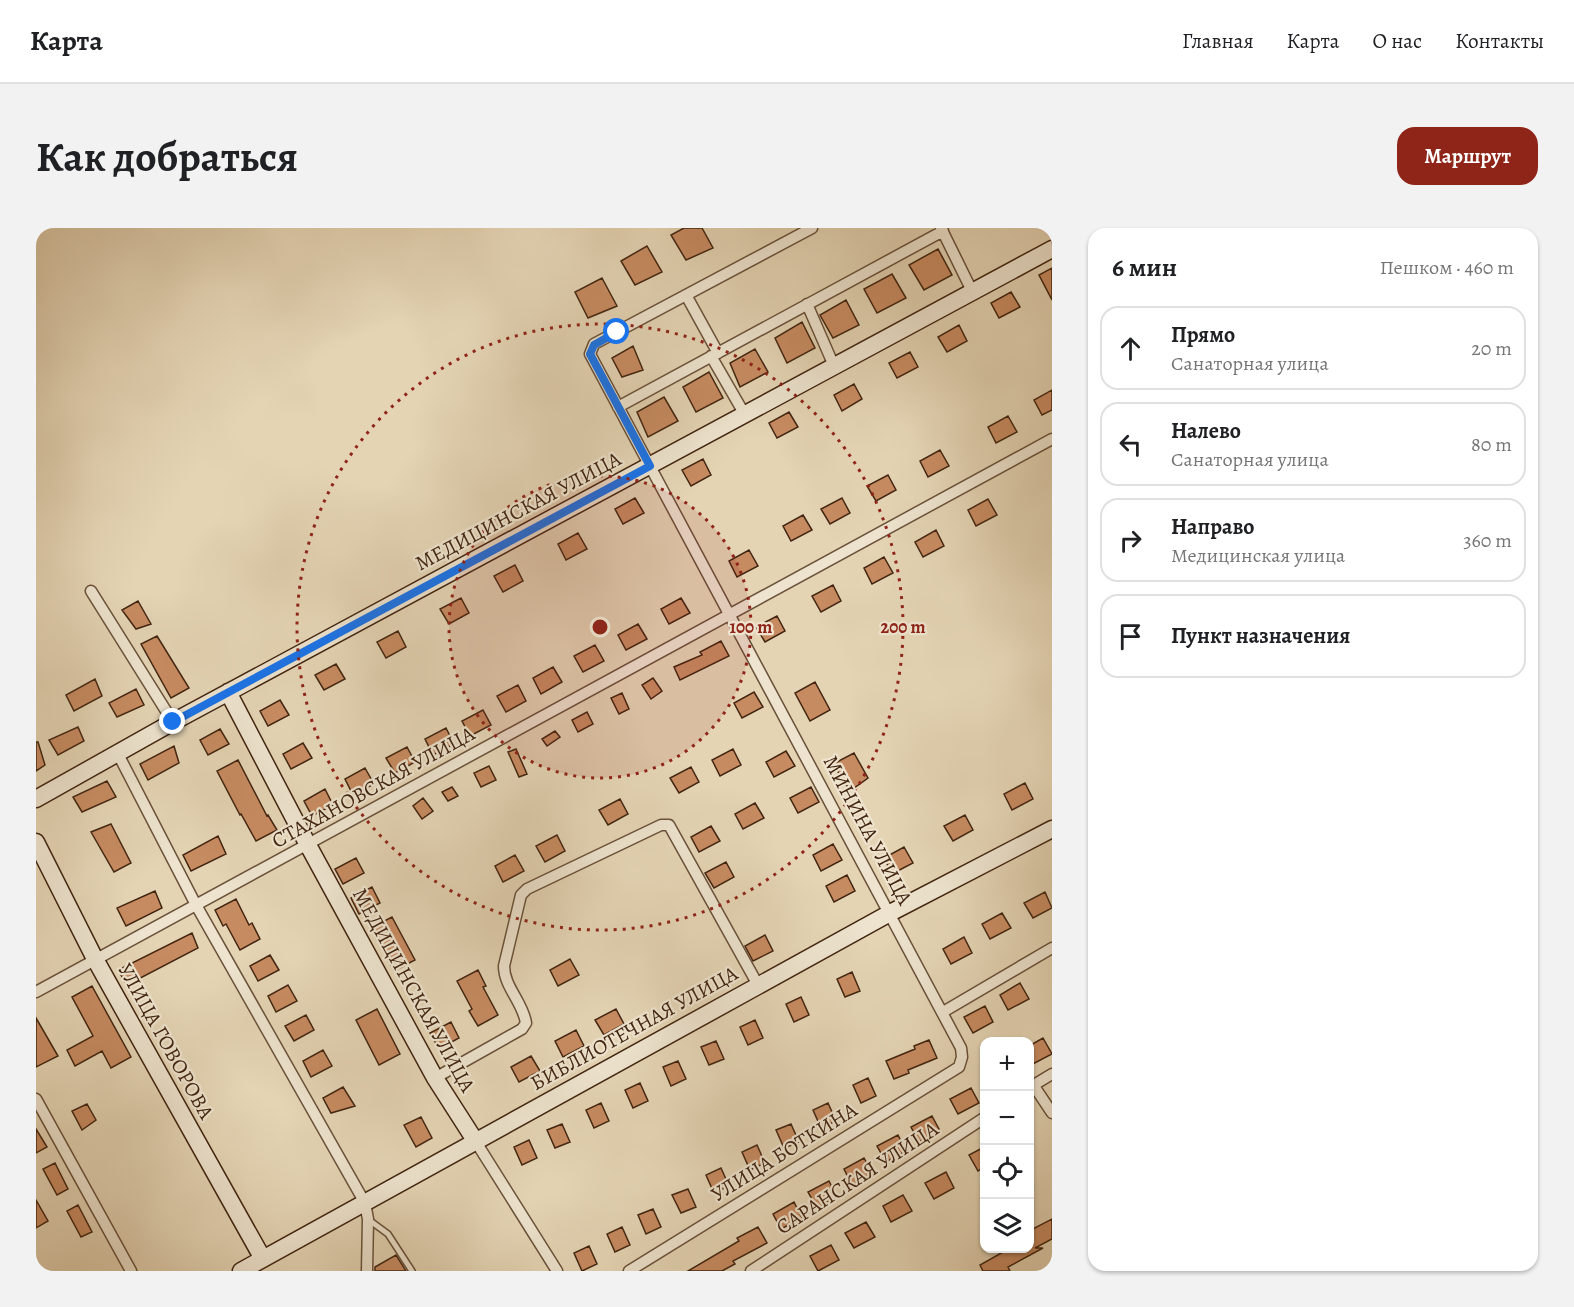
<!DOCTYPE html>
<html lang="ru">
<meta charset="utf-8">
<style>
body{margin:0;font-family:Alegreya,serif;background:#f2f2f2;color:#202124}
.controls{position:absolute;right:18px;bottom:18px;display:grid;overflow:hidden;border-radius:12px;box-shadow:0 2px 4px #0004}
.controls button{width:54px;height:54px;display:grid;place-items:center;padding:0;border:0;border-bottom:2px solid #e0e0e0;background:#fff;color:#202124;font:30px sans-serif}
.stop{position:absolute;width:18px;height:18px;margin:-14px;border:4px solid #1a73e8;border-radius:50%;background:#fff}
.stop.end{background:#1a73e8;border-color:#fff;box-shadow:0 2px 6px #0008}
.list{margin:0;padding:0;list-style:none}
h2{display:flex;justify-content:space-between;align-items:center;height:78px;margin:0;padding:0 24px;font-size:26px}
h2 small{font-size:20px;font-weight:400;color:#757577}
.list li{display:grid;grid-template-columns:39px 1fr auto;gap:18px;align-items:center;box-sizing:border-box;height:84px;margin:0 12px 12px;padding:0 12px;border:2px solid #e0e0e0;border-radius:18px}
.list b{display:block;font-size:22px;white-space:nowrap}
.list p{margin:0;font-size:20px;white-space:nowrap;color:#757577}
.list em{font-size:20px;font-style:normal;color:#757577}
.icon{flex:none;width:33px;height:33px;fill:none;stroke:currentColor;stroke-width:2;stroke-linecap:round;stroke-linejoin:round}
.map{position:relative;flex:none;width:1016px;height:1043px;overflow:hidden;border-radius:18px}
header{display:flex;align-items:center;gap:36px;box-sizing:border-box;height:84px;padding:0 30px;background:#fff;border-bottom:2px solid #e0e0e0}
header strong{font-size:28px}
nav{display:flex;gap:33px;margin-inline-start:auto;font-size:21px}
.intro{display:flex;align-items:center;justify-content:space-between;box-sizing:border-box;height:144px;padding:0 36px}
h1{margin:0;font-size:42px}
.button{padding:15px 27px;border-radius:18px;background:#8f2418;color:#fff;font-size:21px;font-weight:700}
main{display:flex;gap:36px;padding:0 36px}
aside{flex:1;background:#fff;border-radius:18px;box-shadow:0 2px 4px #0004}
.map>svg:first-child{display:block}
.building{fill:#c78b61;stroke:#422511;stroke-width:1.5}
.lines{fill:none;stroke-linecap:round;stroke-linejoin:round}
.lane-casing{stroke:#6a513a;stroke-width:8}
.street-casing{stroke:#6a513a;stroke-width:13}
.secondary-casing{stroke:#422511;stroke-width:19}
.lane{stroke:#ede3ce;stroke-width:5}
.street{stroke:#ede3ce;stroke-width:10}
.secondary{stroke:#ede3ce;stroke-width:16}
.route{stroke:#1a73e8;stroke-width:8}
.ring{fill:none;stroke:#8f2418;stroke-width:3;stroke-dasharray:3 6}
.labels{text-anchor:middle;stroke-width:4.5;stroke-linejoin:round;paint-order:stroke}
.street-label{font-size:21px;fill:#422511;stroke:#ede3ce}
.centre{fill:#8f2418;stroke:#ede3ce;stroke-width:3}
.ring-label{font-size:18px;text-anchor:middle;font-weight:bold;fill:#8f2418;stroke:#ede3ce;stroke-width:4.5;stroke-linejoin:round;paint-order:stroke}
</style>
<header>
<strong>Карта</strong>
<nav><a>Главная</a><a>Карта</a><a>О нас</a><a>Контакты</a></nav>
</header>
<div class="intro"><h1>Как добраться</h1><a class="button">Маршрут</a></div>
<main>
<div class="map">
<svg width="1016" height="1043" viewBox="0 0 1016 1043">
<rect width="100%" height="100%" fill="#e4d4b4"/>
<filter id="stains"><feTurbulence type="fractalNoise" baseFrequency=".00333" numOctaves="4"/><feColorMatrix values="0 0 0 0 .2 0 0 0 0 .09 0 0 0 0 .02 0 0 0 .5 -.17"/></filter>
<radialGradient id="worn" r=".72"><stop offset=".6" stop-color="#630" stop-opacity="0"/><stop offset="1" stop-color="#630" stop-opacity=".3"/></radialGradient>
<path class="building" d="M648 0H666L677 20 650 32 635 7Z
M611 18 626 44 599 57 585 33Z
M902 21 916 47 888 62 873 37Z
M1016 40V72L1003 47Z
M856 46 870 70 841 85 828 61Z
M566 50 581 78 552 90 539 64Z
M975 64 984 79 963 90 955 75Z
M810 72 823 97 797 110 784 87Z
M766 94 779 120 751 135 739 110Z
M923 97 931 113 911 124 902 109Z
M597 118 607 142 586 149 576 130Z
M719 121 732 144 704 159 694 135Z
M874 124 882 139 861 150 853 135Z
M673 144 687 170 660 184 647 159Z
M818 156 826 171 806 183 798 167Z
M1016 162V182L1006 187 998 172Z
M628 169 642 193 612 209 601 184Z
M753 184 762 199 741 210 733 195Z
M972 188 981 204 960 215 952 199Z
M904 222 913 238 892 249 884 233Z
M667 231 675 247 655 258 646 242Z
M852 247 860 262 840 273 831 258Z
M599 270 608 285 587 296 579 281Z
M806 270 814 285 794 296 785 281Z
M952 271 961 287 940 298 932 282Z
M767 287 776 302 755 313 747 298Z
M900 302 908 318 887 329 879 314Z
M542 305 551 321 530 332 522 316Z
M713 322 722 338 701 349 693 333Z
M848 329 857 345 836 356 828 340Z
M479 337 487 353 467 364 458 348Z
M797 357 805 373 785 384 776 368Z
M425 370 433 385 413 396 404 381Z
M645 370 654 385 633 396 625 381Z
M102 373 115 396 100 401 86 382Z
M741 388 749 403 729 414 720 399Z
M602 396 611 411 590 422 582 407Z
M362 403 370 419 350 430 341 414Z
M121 408 153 460 135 470 105 416Z
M685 413 693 428 644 452 638 439 666 427 664 424Z
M559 417 568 433 547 444 538 428Z
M300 436 309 451 288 462 279 447Z
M517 439 526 454 505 466 497 450Z
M617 450 626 463 615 471 606 457Z
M59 451 66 468 38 483 30 467Z
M779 454 794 482 774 493 759 465Z
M482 457 490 473 470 484 461 468Z
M100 461 108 477 81 489 73 475Z
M718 464 727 479 706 490 698 475Z
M586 465 593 481 583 486 575 470Z
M244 472 253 487 232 498 224 483Z
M447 482 455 497 434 508 426 493Z
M551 484 557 496 542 504 536 492Z
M42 499 48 513 22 527 13 512Z
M410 500 418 516 397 527 389 511Z
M184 501 193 516 172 527 164 512Z
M519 503 524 509 511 518 506 511Z
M0 514H2L9 537 0 543Z
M267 515 276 530 255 541 247 526Z
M138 518 143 535 112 552 104 536Z
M371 519 379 534 359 545 350 530Z
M480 521 491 546 483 549 472 524Z
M697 521 705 537 684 548 676 532Z
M750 523 759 538 738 549 730 534Z
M818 525 832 550 814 563 797 536Z
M202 532 231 588 232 587 241 602 220 613 205 586 204 587 181 543Z
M453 538 460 552 445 559 438 545Z
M655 539 663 554 643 565 634 550Z
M329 540 338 556 317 567 309 551Z
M71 553 80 569 46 584 37 569Z
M989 555 997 571 976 582 968 566Z
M416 559 422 568 412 573 406 564Z
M775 559 783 574 762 585 754 570Z
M289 561 297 577 276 588 268 573Z
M387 570 397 583 386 591 377 578Z
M584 571 592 586 572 597 563 582Z
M719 575 728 590 707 601 699 586Z
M929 587 937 602 917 613 908 598Z
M75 596 95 635 78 644 55 604Z
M675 598 684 613 663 624 655 609Z
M521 607 529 623 509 634 500 618Z
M182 608 190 626 155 643 147 627Z
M797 616 806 632 785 643 777 627Z
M868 619 877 635 856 646 848 630Z
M479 627 488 643 467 654 459 638Z
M320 630 328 645 307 656 299 641Z
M690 634 698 649 678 660 669 645Z
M811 647 819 663 798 674 790 658Z
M336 659 344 675 323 686 315 670Z
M119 663 126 680 90 698 81 680Z
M1009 664 1016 680 997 690 988 675Z
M200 671 213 697 216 695 224 711 204 722 190 696 187 698 179 682Z
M966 685 975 700 954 711 946 696Z
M356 689 379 732 358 743 335 700Z
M156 705 162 720 91 757 82 742Z
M729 707 737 723 717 733 709 718Z
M928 709 936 725 915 736 907 721Z
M234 727 243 742 222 753 214 738Z
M534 731 543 747 522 758 514 742Z
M442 742 450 758 447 759 462 787 442 798 433 783 436 781 421 753Z
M816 744 824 763 809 769 801 751Z
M984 755 993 771 972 782 964 767Z
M252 757 261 773 240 784 232 768Z
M56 758 95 829 75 840 66 823 39 838 31 822 57 808 36 769Z
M765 769 773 787 758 794 750 776Z
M949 778 957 794 937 805 928 789Z
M341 781 364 826 343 837 320 792Z
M580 781 588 796 568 807 559 792Z
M270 787 278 802 258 813 249 798Z
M0 790 22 828 0 839Z
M719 792 727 810 712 817 704 799Z
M415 794 423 810 403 821 394 805Z
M540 802 548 818 527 829 519 813Z
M1007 810 1016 826 993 838V818Z
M893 812 901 830 872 842 873 845 858 851 850 833 879 821 878 818Z
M680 813 688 831 673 837 665 819Z
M287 822 296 838 275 849 267 833Z
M495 828 504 843 483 854 475 839Z
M642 833 650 851 635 858 627 839Z
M832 850 840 868 825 875 817 857Z
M604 855 612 873 597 880 589 862Z
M307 859 319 878 295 885 287 870Z
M935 860 943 875 922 886 914 871Z
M565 875 573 893 558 900 550 882Z
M792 875 800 893 785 900 777 882Z
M51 876 60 892 46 902 36 883Z
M896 888 904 903 883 914 875 899Z
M385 889 396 910 380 919 368 897Z
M526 896 534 914 519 920 511 902Z
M755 896 763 914 748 920 740 902Z
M0 901 11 919 0 925Z
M862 907 870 923 850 934 841 918Z
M493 912 501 930 486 937 478 919Z
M721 917 729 935 714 942 706 924Z
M948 919V939L942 943 933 927Z
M828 930 837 946 816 957 808 941Z
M19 935 32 961 21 967 7 941Z
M685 940 693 958 678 965 670 947Z
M910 944 918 960 898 971 889 955Z
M793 953 801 969 781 980 772 964Z
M652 961 660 979 645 985 636 967Z
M867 967 876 983 855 994 847 978Z
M0 972 12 993 0 1000Z
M758 974 766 990 745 1001 737 986Z
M42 977 56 1004 45 1009 31 983Z
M617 981 625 999 610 1006 602 987Z
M1016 991V1011L999 1020H1007L972 1039 974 1043H947L944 1037 974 1020H993V1003Z
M830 994 839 1009 818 1020 809 1005Z
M586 999 594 1017 579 1024 571 1006Z
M722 999 731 1015 697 1033 699 1036 686 1043H652L703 1013 701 1010Z
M795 1017 803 1032 782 1043 774 1028Z
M553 1018 561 1036 546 1043 538 1025Z
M360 1027 370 1043H339V1039Z"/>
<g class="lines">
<g class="lane-casing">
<path id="lane" d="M333 992 352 1006 376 1043"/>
</g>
<g class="street-casing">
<path id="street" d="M905 0 936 63
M650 67 682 125
M771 76 798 138
M675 128 709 187
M582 179 907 3
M55 363 137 494
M82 526 160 677 329 975 332 991 331 1043
M0 764 1016 211
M907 784 1016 720
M399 850 486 801 490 795C487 774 468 759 468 738L485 667 491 661 625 597H633L722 757
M998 858 1016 885
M993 860 1016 846
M0 871 95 1043
M440 914 521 1043
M593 1043 923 839 926 829 925 820 554 126 558 116 776 0
M715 1043 948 890"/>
</g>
<g class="secondary-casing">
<path id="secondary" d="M192 464 272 617 399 850 440 914
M0 571 137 494 1016 21
M0 614 59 731 227 1031
M205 1043 854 685 1016 601"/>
</g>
<use href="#lane" class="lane"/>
<use href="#street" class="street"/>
<use href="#secondary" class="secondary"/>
</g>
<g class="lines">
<path class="route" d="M137 494 614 238 554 126 558 117 581 104"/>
</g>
<circle cx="564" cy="399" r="151" fill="#8f2418" fill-opacity=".12"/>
<g class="ring">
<circle cx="564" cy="399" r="151"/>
<circle cx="564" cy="399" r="303"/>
</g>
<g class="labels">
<g class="street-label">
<text transform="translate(482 283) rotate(-28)" y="7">МЕДИЦИНСКАЯ УЛИЦА</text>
<text transform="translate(337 559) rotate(-29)" y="7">СТАХАНОВСКАЯ УЛИЦА</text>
<text transform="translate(832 602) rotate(62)" y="7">МИНИНА УЛИЦА</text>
<text transform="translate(378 762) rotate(61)" y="7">МЕДИЦИНСКАЯ УЛИЦА</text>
<text transform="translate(598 800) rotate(-29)" y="7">БИБЛИОТЕЧНАЯ УЛИЦА</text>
<text transform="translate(130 813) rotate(61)" y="7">УЛИЦА ГОВОРОВА</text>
<text transform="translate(748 924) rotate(-32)" y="7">УЛИЦА БОТКИНА</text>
<text transform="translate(821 950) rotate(-33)" y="7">САРАНСКАЯ УЛИЦА</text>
</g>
</g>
<circle cx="564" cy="399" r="9" class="centre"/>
<g class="ring-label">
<text x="715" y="405">100 m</text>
<text x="867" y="405">200 m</text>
</g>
<rect width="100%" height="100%" filter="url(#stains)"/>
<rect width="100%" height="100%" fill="url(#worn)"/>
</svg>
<div class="controls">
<button>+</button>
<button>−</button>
<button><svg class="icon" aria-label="locate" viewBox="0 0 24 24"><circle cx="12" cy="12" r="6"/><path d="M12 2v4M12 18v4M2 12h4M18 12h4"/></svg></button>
<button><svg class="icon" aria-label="layers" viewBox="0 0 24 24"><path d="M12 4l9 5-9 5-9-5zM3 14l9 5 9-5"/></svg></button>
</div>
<div class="stop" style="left:581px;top:104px"></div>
<div class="stop end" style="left:137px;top:494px"></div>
</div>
<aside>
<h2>6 мин<small>Пешком · 460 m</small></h2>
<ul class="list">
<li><svg class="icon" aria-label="ahead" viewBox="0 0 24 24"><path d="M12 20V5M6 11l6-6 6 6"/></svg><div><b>Прямо</b><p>Санаторная улица</p></div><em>20 m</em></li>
<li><svg class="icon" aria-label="left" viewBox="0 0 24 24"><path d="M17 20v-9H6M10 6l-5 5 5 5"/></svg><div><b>Налево</b><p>Санаторная улица</p></div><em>80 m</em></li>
<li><svg class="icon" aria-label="right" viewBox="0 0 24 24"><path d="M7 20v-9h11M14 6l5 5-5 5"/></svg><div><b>Направо</b><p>Медицинская улица</p></div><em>360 m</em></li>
<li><svg class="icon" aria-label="arrive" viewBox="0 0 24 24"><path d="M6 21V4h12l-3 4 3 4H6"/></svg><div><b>Пункт назначения</b></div></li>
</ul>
</aside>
</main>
